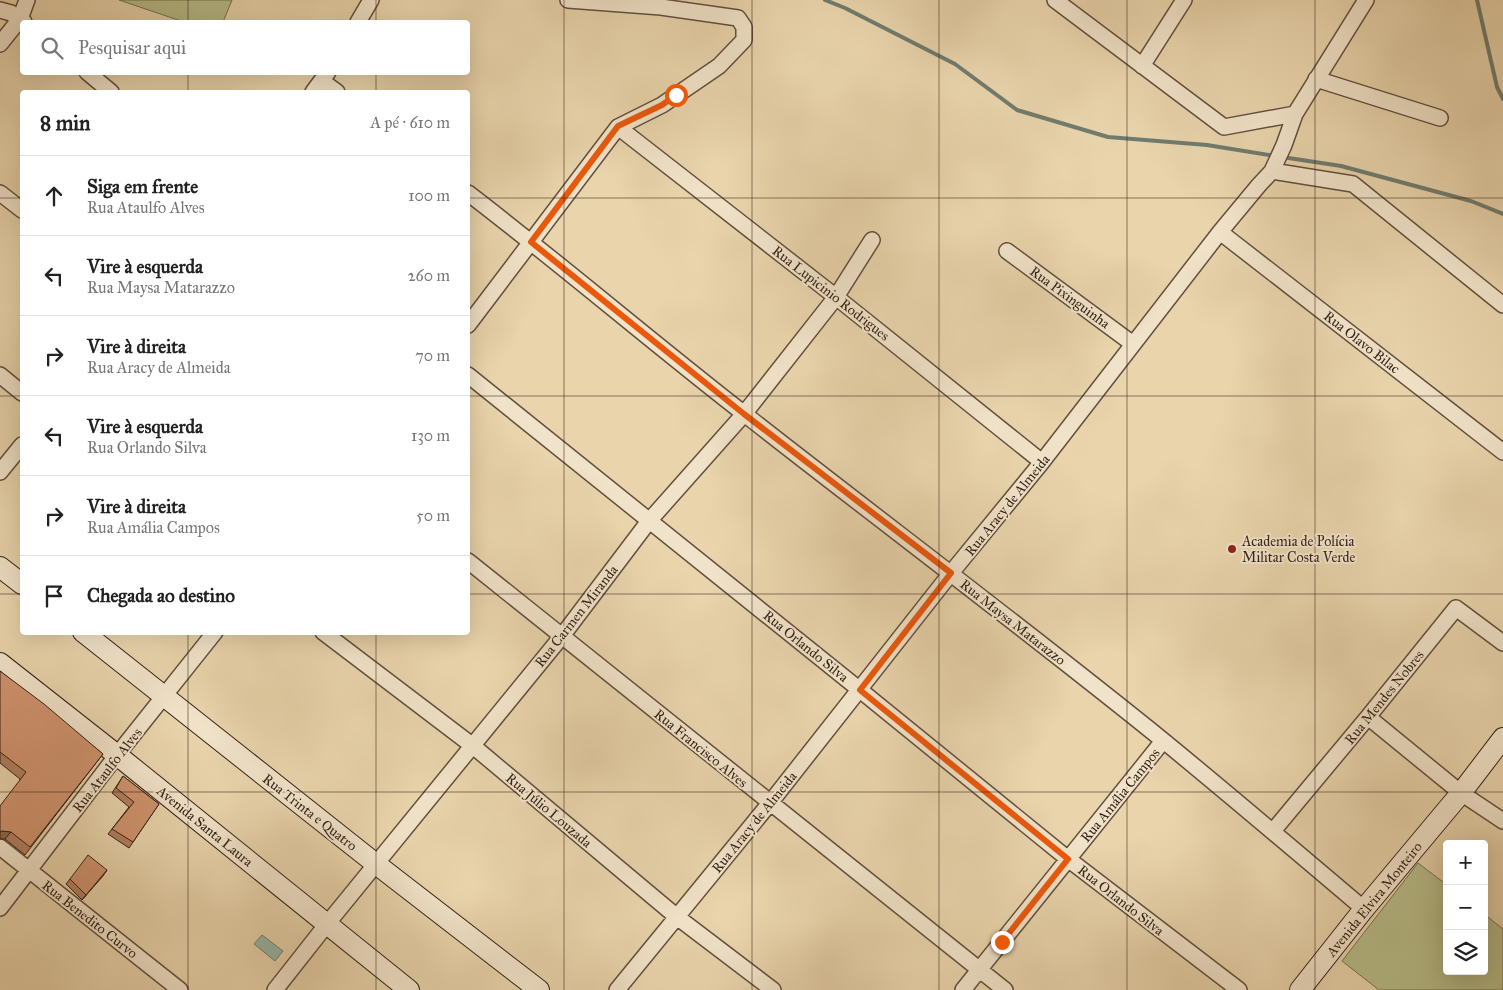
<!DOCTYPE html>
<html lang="pt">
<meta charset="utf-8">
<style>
body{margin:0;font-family:"IM FELL Great Primer",serif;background:#f6f6f6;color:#222}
.controls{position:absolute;right:15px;bottom:15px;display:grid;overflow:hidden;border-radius:5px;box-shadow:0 5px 20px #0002}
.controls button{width:45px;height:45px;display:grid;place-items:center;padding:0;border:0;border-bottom:1px solid #e0e0e0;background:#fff;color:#222;font:25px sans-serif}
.stop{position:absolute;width:15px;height:15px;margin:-11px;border:4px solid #ea580c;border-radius:50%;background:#fff}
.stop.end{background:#ea580c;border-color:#fff;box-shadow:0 1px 5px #0008}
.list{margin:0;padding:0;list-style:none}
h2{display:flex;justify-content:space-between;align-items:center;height:65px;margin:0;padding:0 20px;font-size:21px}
h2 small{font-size:16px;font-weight:400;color:#767676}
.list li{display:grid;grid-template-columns:32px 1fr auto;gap:15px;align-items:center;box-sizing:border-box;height:80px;padding:0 20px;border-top:1px solid #e0e0e0}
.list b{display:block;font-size:19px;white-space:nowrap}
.list p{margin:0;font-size:16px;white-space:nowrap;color:#767676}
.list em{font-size:16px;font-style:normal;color:#767676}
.icon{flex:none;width:28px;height:28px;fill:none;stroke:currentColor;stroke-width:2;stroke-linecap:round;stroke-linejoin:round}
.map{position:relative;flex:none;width:1503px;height:990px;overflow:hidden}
.search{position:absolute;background:#fff;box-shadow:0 5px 20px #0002;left:20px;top:20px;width:450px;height:55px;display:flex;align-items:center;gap:12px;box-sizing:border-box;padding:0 18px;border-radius:5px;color:#767676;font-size:19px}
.panel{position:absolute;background:#fff;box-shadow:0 5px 20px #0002;left:20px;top:90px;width:450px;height:545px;border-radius:5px}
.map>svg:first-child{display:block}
.green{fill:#b7bc89;stroke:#767050}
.water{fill:#97b8a8;stroke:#707c6e}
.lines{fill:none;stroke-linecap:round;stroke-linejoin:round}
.stream{stroke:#707c6e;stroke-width:4}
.street-casing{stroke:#624f3d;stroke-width:18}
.secondary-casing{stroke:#352318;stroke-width:22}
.street{stroke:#f1e3c9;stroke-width:15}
.secondary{stroke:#f1e3c9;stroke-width:20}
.wall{fill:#b27e5f;stroke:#352318}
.shaded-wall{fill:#91674d;stroke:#352318}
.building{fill:#cf936e;stroke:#352318}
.route{stroke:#ea580c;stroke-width:6}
.grid{fill:none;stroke:#352318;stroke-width:1;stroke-opacity:0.55}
.poi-dot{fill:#8f2418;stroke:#f1e3c9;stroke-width:2}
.labels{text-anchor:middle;stroke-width:4;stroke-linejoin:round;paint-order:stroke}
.street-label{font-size:14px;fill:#352318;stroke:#f1e3c9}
.poi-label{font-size:14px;fill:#352318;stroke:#f1e3c9;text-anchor:start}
</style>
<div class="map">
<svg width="1503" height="990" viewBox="0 0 1503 990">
<rect width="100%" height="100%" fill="#e9d4ac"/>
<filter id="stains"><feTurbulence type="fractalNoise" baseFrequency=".004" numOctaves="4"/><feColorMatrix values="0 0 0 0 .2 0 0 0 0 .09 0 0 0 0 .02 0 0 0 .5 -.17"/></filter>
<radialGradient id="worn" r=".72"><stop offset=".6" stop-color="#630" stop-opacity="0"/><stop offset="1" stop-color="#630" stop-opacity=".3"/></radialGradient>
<path class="green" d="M119 0H232L223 22H184Z
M1418 863 1447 885V971H1484V914L1503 929V990H1379L1342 961Z"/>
<path class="water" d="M262 935 283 951 275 961 254 944Z"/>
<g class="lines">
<path class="stream" d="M825 0 845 8 955 64 1017 110 1108 137 1207 145 1275 156
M1477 0 1497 87 1503 99
M1282 157 1341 166 1471 201 1503 214"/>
<g class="street-casing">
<path id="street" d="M1055 0 1224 127 1295 114
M0 10 11 13 24 22
M358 22 371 0
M0 44 20 19 27 0
M1142 66 1184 0
M87 72 111 92
M1316 79 1440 118
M322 81 337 92
M313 92 328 72
M618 127 836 297 1042 462
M1272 171 1353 184 1503 305
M0 193 22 210
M468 193C562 265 653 343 747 416 886 525 1028 631 1165 742 1232 797 1298 853 1364 909
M1220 232 1503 452
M1007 251 1133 344
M468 325 618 127 662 105 719 66 744 40V27L738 18 661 7 568 0
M0 375 22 393
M468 375 860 690 1068 859 1239 990
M0 472 22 445
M468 561 1005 990
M323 632 473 746 677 917 773 990
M1368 717 1461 793 1503 821
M1273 831 1368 717 1456 608 1503 643
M0 847 180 990
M0 908 117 755 215 632
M275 990 327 924 562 636 649 521 744 414 836 297 872 240
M617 990 770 803 951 573 1042 462 1220 232 1259 185 1272 171 1284 145 1295 114 1366 0
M963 990 1163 741"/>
</g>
<g class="secondary-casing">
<path id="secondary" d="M0 567 22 584
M83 632 376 864 539 990
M0 663 117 755 409 990
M1300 990 1364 909 1461 793 1503 738"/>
</g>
<use href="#street" class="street"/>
<use href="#secondary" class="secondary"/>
</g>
<path class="wall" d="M0 671 103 754 25 855 5 839 20 779 0 763Z
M123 776 159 804 129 848 108 834 129 807 112 793Z
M107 870 82 900 66 884 70 879Z"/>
<path class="shaded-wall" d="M2 831 11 832 5 839H0V832Z
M107 870 103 876 82 900 86 895Z"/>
<path class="building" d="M0 671 44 704 103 754 30 847 11 832 2 831 0 832V806L26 772 0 752Z
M123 776 159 804 133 842 112 829 134 802 116 788Z
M88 855 107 870 86 895 70 879Z"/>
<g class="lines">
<path class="route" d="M676 95 662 105 618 126 531 242 744 414 951 573 860 690 1068 859 1002 942"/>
</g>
<path class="grid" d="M188 0V22M376 0V22M564 0V990M752 0V990M939 0V990M1127 0V990M1315 0V990M188 72V92M376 72V92M0 198H22M468 198H1503M0 396H22M468 396H1503M0 594H22M468 594H1503M188 632V990M376 632V990M0 792H1503"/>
<circle class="poi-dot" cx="1232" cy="549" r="5"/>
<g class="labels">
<g class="street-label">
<text transform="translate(831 293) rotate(38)" y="5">Rua Lupicinio Rodrigues</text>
<text transform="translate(1070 297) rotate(36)" y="5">Rua Pixinguinha</text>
<text transform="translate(1362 342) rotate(38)" y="5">Rua Olavo Bilac</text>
<text transform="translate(1007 505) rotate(-51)" y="5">Rua Aracy de Almeida</text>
<text transform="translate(576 616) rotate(-52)" y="5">Rua Carmen Miranda</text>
<text transform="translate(1013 622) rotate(38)" y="5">Rua Maysa Matarazzo</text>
<text transform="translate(806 646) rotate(39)" y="5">Rua Orlando Silva</text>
<text transform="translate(1384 697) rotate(-51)" y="5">Rua Mendes Nobres</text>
<text transform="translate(701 748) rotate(39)" y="5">Rua Francisco Alves</text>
<text transform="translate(107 770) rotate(-52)" y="5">Rua Ataulfo Alves</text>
<text transform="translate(1120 795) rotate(-51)" y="5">Rua Amália Campos</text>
<text transform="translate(549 810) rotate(40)" y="5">Rua Júlio Louzada</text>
<text transform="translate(310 812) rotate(38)" y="5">Rua Trinta e Quatro</text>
<text transform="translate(754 822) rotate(-51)" y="5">Rua Aracy de Almeida</text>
<text transform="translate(205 826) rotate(39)" y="5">Avenida Santa Laura</text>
<text transform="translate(1374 899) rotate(-51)" y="5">Avenida Elvira Monteiro</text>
<text transform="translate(1121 900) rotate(38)" y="5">Rua Orlando Silva</text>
<text transform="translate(90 919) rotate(38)" y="5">Rua Benedito Curvo</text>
</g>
<g class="poi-label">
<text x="1242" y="546">Academia de Polícia<tspan x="1242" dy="16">Militar Costa Verde</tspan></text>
</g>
</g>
<rect width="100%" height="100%" filter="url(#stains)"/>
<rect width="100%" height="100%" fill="url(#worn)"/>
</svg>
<div class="controls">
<button>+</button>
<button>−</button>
<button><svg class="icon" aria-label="layers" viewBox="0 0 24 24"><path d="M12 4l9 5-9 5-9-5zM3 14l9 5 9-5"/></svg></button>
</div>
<div class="stop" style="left:676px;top:95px"></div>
<div class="stop end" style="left:1002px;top:942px"></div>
<div class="search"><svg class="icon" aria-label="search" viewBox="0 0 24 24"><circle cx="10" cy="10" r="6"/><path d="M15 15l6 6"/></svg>Pesquisar aqui</div>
<section class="panel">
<h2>8 min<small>A pé · 610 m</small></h2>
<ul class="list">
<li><svg class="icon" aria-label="ahead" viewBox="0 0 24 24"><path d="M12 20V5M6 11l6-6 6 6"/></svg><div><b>Siga em frente</b><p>Rua Ataulfo Alves</p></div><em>100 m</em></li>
<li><svg class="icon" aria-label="left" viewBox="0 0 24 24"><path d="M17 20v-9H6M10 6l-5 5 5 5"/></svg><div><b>Vire à esquerda</b><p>Rua Maysa Matarazzo</p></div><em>260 m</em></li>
<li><svg class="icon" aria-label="right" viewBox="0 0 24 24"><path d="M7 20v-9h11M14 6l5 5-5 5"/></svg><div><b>Vire à direita</b><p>Rua Aracy de Almeida</p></div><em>70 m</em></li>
<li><svg class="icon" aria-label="left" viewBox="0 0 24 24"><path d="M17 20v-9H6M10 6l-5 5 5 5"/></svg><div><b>Vire à esquerda</b><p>Rua Orlando Silva</p></div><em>130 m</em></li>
<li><svg class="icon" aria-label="right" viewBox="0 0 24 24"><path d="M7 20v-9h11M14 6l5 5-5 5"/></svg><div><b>Vire à direita</b><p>Rua Amália Campos</p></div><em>50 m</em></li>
<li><svg class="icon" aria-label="arrive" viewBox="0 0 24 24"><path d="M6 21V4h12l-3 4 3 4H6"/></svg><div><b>Chegada ao destino</b></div></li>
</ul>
</section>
</div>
